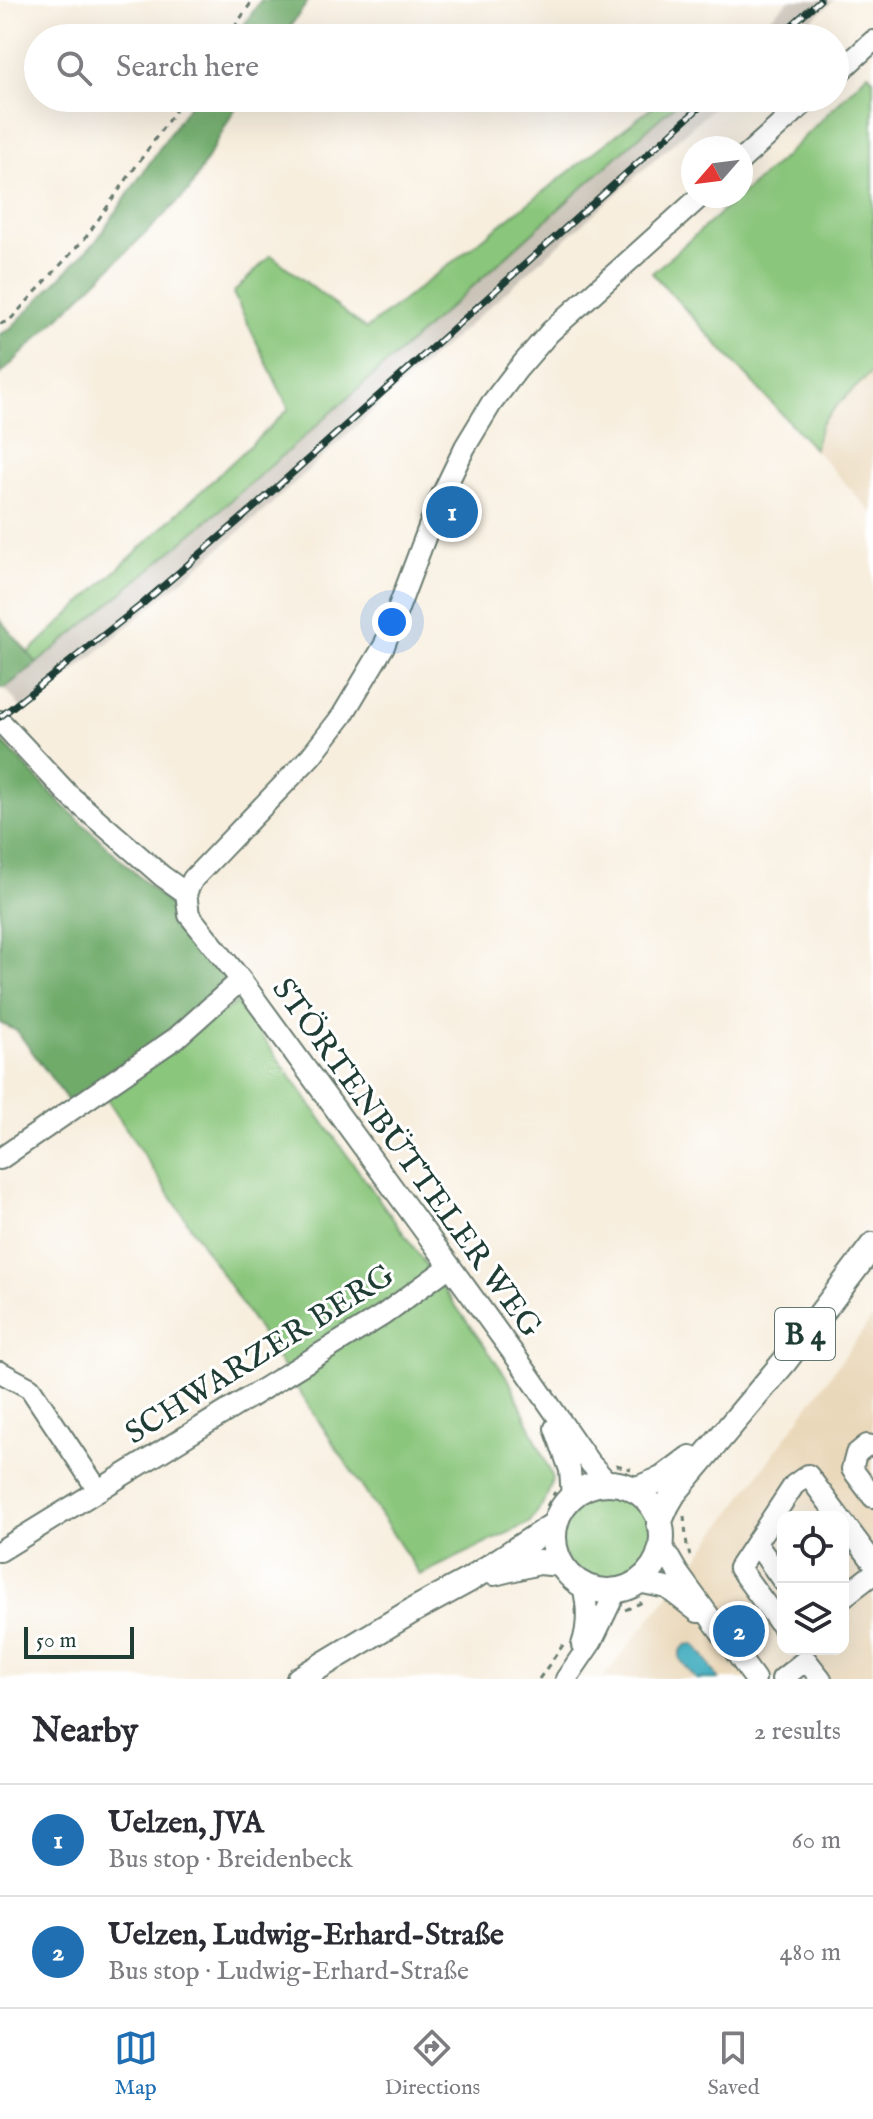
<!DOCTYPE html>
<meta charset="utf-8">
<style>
body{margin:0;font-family:"IM FELL English",serif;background:#f2f2f3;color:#2b2b33}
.controls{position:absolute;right:24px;bottom:24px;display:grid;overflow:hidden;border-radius:16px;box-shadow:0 8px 32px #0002}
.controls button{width:72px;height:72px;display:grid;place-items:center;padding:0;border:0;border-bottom:2px solid #e1e1e2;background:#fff;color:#2b2b33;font:40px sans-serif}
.compass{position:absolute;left:681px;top:136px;width:72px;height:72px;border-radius:50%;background:#fff;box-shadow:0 8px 32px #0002;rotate:242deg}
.scale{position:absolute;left:24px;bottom:20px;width:110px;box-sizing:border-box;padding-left:8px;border:4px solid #1f3d34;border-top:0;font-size:22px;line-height:28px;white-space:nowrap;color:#1f3d34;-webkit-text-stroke:6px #fff;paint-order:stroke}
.you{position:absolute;left:392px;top:622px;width:28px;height:28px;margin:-20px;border:6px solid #fff;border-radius:50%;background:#1a73e8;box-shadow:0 0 0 12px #1a73e833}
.badge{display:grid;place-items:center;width:52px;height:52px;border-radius:50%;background:#1f6fb2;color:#fff;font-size:26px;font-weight:700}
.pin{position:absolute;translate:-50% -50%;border:4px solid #fff;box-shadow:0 2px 8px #0006}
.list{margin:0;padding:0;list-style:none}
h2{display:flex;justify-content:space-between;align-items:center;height:104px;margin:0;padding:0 32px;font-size:34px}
h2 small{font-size:26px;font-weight:400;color:#7c7c81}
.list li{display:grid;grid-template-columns:52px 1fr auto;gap:24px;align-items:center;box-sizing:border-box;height:112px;padding:0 32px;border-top:2px solid #e1e1e2}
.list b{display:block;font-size:30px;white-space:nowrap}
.list p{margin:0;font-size:26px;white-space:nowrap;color:#7c7c81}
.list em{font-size:26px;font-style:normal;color:#7c7c81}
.icon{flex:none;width:44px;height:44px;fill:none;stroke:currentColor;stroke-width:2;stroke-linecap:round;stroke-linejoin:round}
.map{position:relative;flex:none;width:873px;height:1679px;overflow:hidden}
.search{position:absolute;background:#fff;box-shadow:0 8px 32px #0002;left:24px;right:24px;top:24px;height:88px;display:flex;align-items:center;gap:20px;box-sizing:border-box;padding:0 28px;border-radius:44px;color:#7c7c81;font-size:30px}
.sheet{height:328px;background:#fff}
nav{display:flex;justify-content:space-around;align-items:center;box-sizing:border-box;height:112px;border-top:2px solid #e1e1e2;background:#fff;font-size:22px;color:#7c7c81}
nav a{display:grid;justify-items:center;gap:4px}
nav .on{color:#1f6fb2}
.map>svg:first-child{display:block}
.built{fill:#ead8ba;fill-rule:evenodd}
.industrial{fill:#cac3b8}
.green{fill:#8ac67b;stroke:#548258;stroke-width:2}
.forest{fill:#6fab6b;stroke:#477450;stroke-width:2}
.water{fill:#40acbe;stroke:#307479;stroke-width:2}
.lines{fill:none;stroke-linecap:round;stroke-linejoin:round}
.minor-casing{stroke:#6b7b70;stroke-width:24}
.major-casing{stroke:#6b7b70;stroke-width:28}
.path{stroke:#6b7b70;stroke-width:3;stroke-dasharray:6 6;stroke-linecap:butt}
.minor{stroke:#fff;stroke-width:20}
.major{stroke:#fff;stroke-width:24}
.rail-casing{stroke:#1f3d34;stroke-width:7}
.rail{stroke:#fff;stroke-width:4;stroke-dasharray:12;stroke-linecap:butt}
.labels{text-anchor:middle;stroke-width:6;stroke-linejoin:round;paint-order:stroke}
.shield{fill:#fff;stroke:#627771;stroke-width:2}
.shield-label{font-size:30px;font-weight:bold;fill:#1f3d34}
.street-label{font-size:32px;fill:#1f3d34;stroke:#fff}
</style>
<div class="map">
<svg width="873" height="1679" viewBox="0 0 873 1679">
<rect width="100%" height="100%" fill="#fff"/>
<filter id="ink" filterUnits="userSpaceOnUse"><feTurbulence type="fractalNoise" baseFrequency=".0125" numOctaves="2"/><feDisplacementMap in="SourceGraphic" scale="16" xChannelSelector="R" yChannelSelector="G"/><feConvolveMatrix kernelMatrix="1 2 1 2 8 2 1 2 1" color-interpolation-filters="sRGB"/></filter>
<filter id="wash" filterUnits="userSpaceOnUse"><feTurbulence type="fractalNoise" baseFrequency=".006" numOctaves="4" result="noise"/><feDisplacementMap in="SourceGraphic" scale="32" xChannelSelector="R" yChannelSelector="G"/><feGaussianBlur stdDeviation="1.8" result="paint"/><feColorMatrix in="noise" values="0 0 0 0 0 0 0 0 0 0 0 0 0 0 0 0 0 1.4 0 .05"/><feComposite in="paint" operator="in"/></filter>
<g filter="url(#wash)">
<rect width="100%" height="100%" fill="#f7eede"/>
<path class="built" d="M873 371V514L814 449 821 424 839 403Z
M873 1317V1679H602L689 1570ZM783 1517H843V1649H783Z"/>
<path class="industrial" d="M789 0H834L791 38H748Z
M682 98H724L409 378 264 511 25 713 5 688 134 585 354 394Z"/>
<path class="green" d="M868 73 873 78V371L839 403 821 424 814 449 652 273 783 158Z
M664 98H682C469 289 259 483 37 663L27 654 289 409 233 293 271 255 366 329Z
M237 1002 509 1380 552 1476C551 1494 540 1509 529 1523L420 1575 106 1098Z
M561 1537a46 46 0 1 1 92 0a46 46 0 1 1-92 0Z"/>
<path class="forest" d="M261 0H309L282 38H235Z
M194 98H241L189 191 0 375V334L9 330 96 241Z
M0 620 37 663 5 688H0Z
M0 739 62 804 170 906 226 979 170 1033 71 1105 17 1031 0 1023Z"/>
<path class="water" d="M694 1644C705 1654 710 1667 719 1679H696L680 1659V1651L686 1645Z"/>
</g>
<g filter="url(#ink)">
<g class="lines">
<g class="minor-casing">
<path id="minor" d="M835 76 873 41
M741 160 810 98
M0 721 69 795 162 876 186 893 189 915 241 980 450 1266 526 1371 589 1462 609 1484
M186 893 193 879 311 756 342 716 384 646 438 503 465 447 491 404 517 370 550 332 701 196
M0 1159 176 1038 241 980
M0 1372 30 1388 98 1490
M555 1428 570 1470 572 1497
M873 1446 867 1445 856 1454 852 1469 873 1497
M843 1522 873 1562
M756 1543 783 1581
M661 1544 678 1573 755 1679
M0 1551 383 1315 450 1266
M638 1582 667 1588 698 1612
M843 1597 873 1574
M783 1628 739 1568 794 1485 808 1475 839 1517
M582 1645C589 1625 588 1606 583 1586
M566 1679 592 1641 616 1591
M782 1679 806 1660 821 1679"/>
</g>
<g class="major-casing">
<path id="major" d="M554 1537a54 54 0 1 1 108 0a54 54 0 1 1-108 0Z
M634 1490 662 1479 690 1458
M659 1523 667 1505 674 1493 785 1361 873 1245
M494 1573 539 1562 561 1564
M299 1679 412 1611 469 1580 555 1524"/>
</g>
<path class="path" d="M227 38 253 0
M0 324 10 320 86 237 184 98
M616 1465 631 1469
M547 1506 555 1492
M684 1516 687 1546 690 1556
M625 1610 643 1602
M539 1679 565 1642"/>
<use href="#minor" class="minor"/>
<use href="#major" class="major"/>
<g class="rail-casing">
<path id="rail" d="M777 38 820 0
M0 717 140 606 258 504 710 98"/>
</g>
<use href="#rail" class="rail"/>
</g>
</g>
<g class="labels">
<rect class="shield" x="775" y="1308" width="60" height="52" rx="6"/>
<g class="shield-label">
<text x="805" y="1344">B 4</text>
</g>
<g class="street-label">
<text transform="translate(408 1157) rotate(54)" y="11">STÖRTENBÜTTELER WEG</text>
<text transform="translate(259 1353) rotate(-32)" y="11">SCHWARZER BERG</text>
</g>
</g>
</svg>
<div class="controls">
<button><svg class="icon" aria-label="locate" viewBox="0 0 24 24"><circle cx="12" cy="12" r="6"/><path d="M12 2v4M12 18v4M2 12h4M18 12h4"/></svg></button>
<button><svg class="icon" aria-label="layers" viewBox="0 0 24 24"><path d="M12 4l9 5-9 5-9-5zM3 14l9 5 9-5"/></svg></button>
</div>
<svg class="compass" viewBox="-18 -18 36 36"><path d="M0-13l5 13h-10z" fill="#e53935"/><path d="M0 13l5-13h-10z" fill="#7c7c81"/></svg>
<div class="scale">50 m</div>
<div class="you"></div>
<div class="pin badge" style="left:452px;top:512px">1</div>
<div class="pin badge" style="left:739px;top:1631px">2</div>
<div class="search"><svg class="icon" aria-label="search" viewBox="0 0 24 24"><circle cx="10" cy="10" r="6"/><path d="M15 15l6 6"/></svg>Search here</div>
</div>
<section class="sheet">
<h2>Nearby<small>2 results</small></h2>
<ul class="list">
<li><span class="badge">1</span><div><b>Uelzen, JVA</b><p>Bus stop · Breidenbeck</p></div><em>60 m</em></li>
<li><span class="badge">2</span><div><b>Uelzen, Ludwig-Erhard-Straße</b><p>Bus stop · Ludwig-Erhard-Straße</p></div><em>480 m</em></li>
</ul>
</section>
<nav>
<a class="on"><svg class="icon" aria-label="map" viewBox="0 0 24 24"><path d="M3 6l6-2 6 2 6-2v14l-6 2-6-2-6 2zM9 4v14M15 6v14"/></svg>Map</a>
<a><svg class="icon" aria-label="directions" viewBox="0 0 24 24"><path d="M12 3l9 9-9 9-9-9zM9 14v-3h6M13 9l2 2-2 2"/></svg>Directions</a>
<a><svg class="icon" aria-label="saved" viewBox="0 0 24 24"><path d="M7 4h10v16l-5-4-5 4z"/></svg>Saved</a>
</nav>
